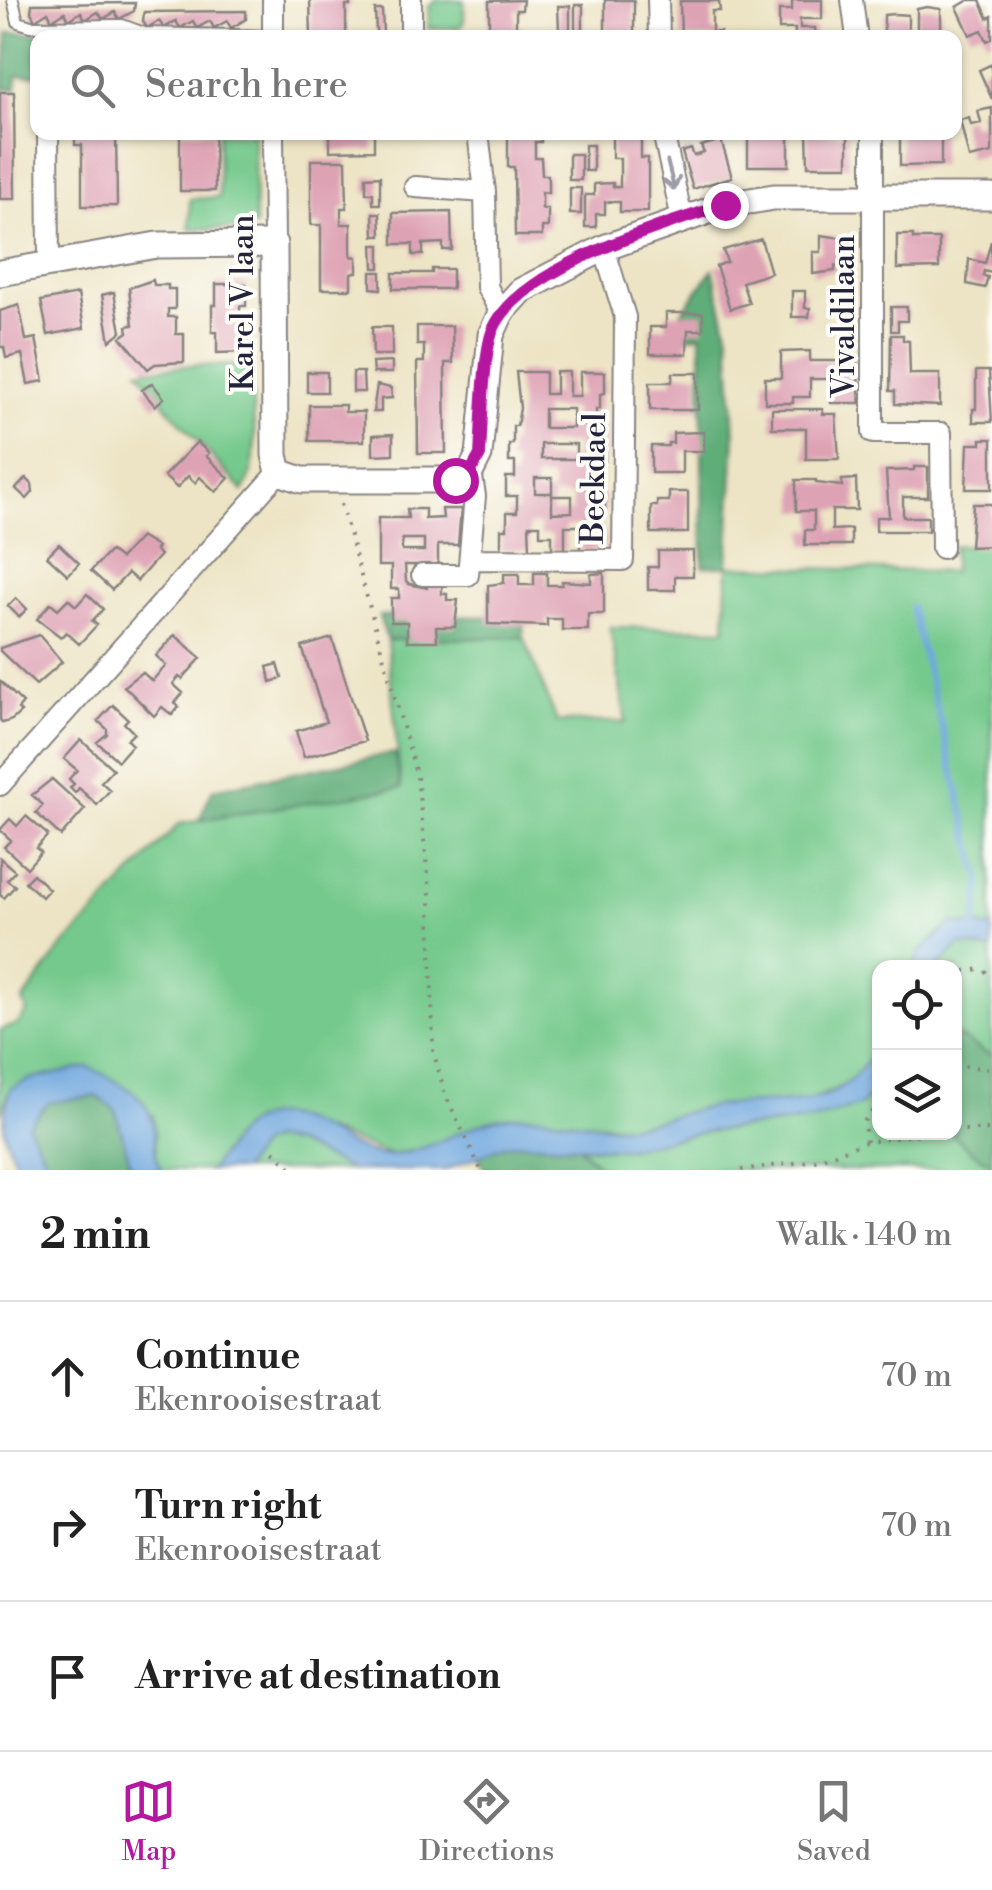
<!DOCTYPE html>
<meta charset="utf-8">
<style>
body{margin:0;font-family:"Libre Bodoni",serif;background:#f6f6f6;color:#222}
.controls{position:absolute;right:30px;bottom:30px;display:grid;overflow:hidden;border-radius:20px;box-shadow:0 2px 8px #0004}
.controls button{width:90px;height:90px;display:grid;place-items:center;padding:0;border:0;border-bottom:2px solid #e0e0e0;background:#fff;color:#222;font:50px sans-serif}
.stop{position:absolute;width:30px;height:30px;margin:-22px;border:8px solid #b5179e;border-radius:50%;background:#fff}
.stop.end{background:#b5179e;border-color:#fff;box-shadow:0 2px 10px #0008}
.list{margin:0;padding:0;list-style:none}
h2{display:flex;justify-content:space-between;align-items:center;height:130px;margin:0;padding:0 40px;font-size:42px}
h2 small{font-size:32px;font-weight:400;color:#767676}
.list li{display:grid;grid-template-columns:65px 1fr auto;gap:30px;align-items:center;box-sizing:border-box;height:150px;padding:0 40px;border-top:2px solid #e0e0e0}
.list b{display:block;font-size:38px;white-space:nowrap}
.list p{margin:0;font-size:32px;white-space:nowrap;color:#767676}
.list em{font-size:32px;font-style:normal;color:#767676}
.icon{flex:none;width:55px;height:55px;fill:none;stroke:currentColor;stroke-width:2;stroke-linecap:round;stroke-linejoin:round}
.map{position:relative;flex:none;width:992px;height:1170px;overflow:hidden}
.search{position:absolute;background:#fff;box-shadow:0 2px 8px #0004;left:30px;right:30px;top:30px;height:110px;display:flex;align-items:center;gap:25px;box-sizing:border-box;padding:0 35px;border-radius:20px;color:#767676;font-size:38px}
.sheet{height:580px;background:#fff}
nav{display:flex;justify-content:space-around;align-items:center;box-sizing:border-box;height:140px;border-top:2px solid #e0e0e0;background:#fff;font-size:28px;color:#767676}
nav a{display:grid;justify-items:center;gap:5px}
nav .on{color:#b5179e}
.map>svg:first-child{display:block}
.green{fill:#74c98c;stroke:#4b7664;stroke-width:2.5}
.forest{fill:#5fad78;stroke:#40685a;stroke-width:2.5}
.water{fill:#70a7de;stroke:#49648c;stroke-width:2.5}
.lines{fill:none;stroke-linecap:round;stroke-linejoin:round}
.stream{stroke:#70a7de;stroke-width:6}
.building{fill:#dea2b5;fill-rule:evenodd}
.service-casing{stroke:#888380;stroke-width:14}
.minor-casing{stroke:#888380;stroke-width:24}
.tertiary-casing{stroke:#888380;stroke-width:29}
.path{stroke:#888380;stroke-width:4;stroke-dasharray:2.5 8;stroke-linecap:butt}
.service{stroke:#fff;stroke-width:10}
.minor{stroke:#fff;stroke-width:20}
.tertiary{stroke:#fff;stroke-width:25}
.oneway{stroke:#9c9ca7}
.route{stroke:#b5179e;stroke-width:12}
.labels{text-anchor:middle;stroke-width:8;stroke-linejoin:round;paint-order:stroke}
.street-label{font-size:32px;fill:#22223b;stroke:#fdfcf7}
</style>
<div class="map">
<svg width="992" height="1170" viewBox="0 0 992 1170">
<rect width="100%" height="100%" fill="#fdfcf7"/>
<filter id="ink" filterUnits="userSpaceOnUse"><feTurbulence type="fractalNoise" baseFrequency=".01" numOctaves="2"/><feDisplacementMap in="SourceGraphic" scale="20" xChannelSelector="R" yChannelSelector="G"/><feConvolveMatrix kernelMatrix="1 2 1 2 8 2 1 2 1" color-interpolation-filters="sRGB"/></filter>
<filter id="wash" filterUnits="userSpaceOnUse"><feTurbulence type="fractalNoise" baseFrequency=".0048" numOctaves="4" result="noise"/><feDisplacementMap in="SourceGraphic" scale="40" xChannelSelector="R" yChannelSelector="G"/><feGaussianBlur stdDeviation="2.25" result="paint"/><feColorMatrix in="noise" values="0 0 0 0 0 0 0 0 0 0 0 0 0 0 0 0 0 1.4 0 .05"/><feComposite in="paint" operator="in"/></filter>
<g filter="url(#wash)">
<rect width="100%" height="100%" fill="#ede4c5"/>
<path class="green" d="M436 0H464V22L459 28H428L429 7Z
M218 133H254L255 225 243 229H189L190 199 219 197Z
M200 365 250 366C251 399 263 465 243 491L168 408 139 370Z
M992 544V928L953 923 936 936 912 967 880 968 879 1041 870 1060 852 1082 809 1101 626 1126 530 1117 487 1122 429 1147 391 1155 291 1118 243 1128 210 1170H162L156 1161 153 1115 10 1089 0 1114V1030L18 1024 27 1011 23 1001 60 950 179 824 401 787 387 640 524 637 557 722H626L610 627 725 629 728 566 953 572V546Z
M960 945 992 950V1057L955 1034 954 968H938Z
M879 1089 880 1132 951 1133 970 1150 992 1164V1170H603L579 1147 623 1149 704 1132 812 1120 861 1105Z
M272 1140 295 1143 352 1170H242L261 1144Z"/>
<path class="forest" d="M117 32 134 37 38 38 37 75 17 76V89H3L8 33Z
M713 269 729 336 735 435 728 566H703L701 334 678 339 680 315Z
M379 616 522 617 524 637 387 640Z
M395 753 401 788 199 820 213 789Z
M955 1034 992 1057V1164L970 1150 951 1133 954 1132Z
M97 1096 115 1109 132 1170H51L28 1125 48 1102Z
M521 1143 579 1147 603 1170H485L478 1156 506 1145Z"/>
<path class="water" d="M953 923 992 928V950L960 945 938 967H912L923 949Z
M879 1041V1089L861 1105 812 1120 704 1132 623 1149 521 1143 506 1145 446 1170H352L295 1144 272 1140 261 1144 242 1170H210C220 1157 231 1139 243 1128 291 1087 344 1160 393 1155 435 1150 468 1122 507 1117 542 1112 579 1124 613 1126 645 1128 678 1112 709 1107 785 1094 837 1124 879 1041Z
M88 1067C117 1081 152 1095 154 1131 155 1145 154 1158 162 1170H132L115 1109 96 1096 48 1103 28 1125 51 1170H21L18 1167C2 1133 0 1126 10 1089L30 1079Z"/>
<g class="lines">
<path class="stream" d="M911 607 981 881 976 925"/>
</g>
<g id="blocks">
<path class="building" d="M310 0H350V6H346V38H311Z
M523 0 522 10H516V27H522V38H489V1Z
M605 0H634V38H605Z
M792 0H822V19H800V28H815L816 38H795V29H779V10H792Z
M969 0H980L988 18 992 16V39L987 41 982 30 970 35 957 7Z
M680 1H719L720 11H712V32H720L719 38H681Z
M135 3 134 11 119 19 115 12 103 19 98 12 85 20 81 12 69 20 65 12 52 20 48 12 35 20 31 12 32 4Z
M575 5H583V36H575Z
M558 6H570V31H559Z
M927 7 941 9V32H951V38H917V9Z
M375 10H382L383 33H376Z
M246 11V19L231 28 227 21 214 28 210 21 197 28 193 21 180 28 176 21 164 28 159 21 147 28 143 21 144 12Z
M894 14 908 15V38H884V15Z
M992 64V99L979 70Z
M0 92H14L15 199H0Z
M992 108V153L969 158 960 120 969 118 971 125 981 123 978 111Z
M75 132H116L117 206H82V145H75Z
M180 132H214L215 191H180Z
M330 132 374 134V150L330 151Z
M508 132 541 133V142H535V158H541L542 175H548V193L542 192V209H548V227H542V236H515L514 167H508Z
M612 132H641V158H648V212H620V202H605V214H596V227H585V195H594V184L613 183V187H620V158H612Z
M748 132H789V166H748Z
M807 132 838 135 848 132V166H808Z
M900 132H941V165L900 166Z
M721 140 732 177 693 189 682 152 691 149 694 156 704 153 701 146Z
M585 145H593V171H585Z
M569 154H581V180H569Z
M311 160H346L347 208H341V224H351V256L357 257V272L351 273V289H321V225H311Z
M380 176V204H373V193H366V177Z
M570 188H581V214H570Z
M451 212 452 250H443V243L423 244V255H413V244H393V213Z
M373 213H380L381 236H374Z
M821 235 848 239 852 266H835V271L813 274V252H821Z
M897 235H913V239H939V268L897 269Z
M761 239 771 273 742 282 749 303 730 309 716 266 727 262 723 250Z
M991 241 992 273 984 271 983 276 988 277 985 288 967 284 969 259 985 263Z
M373 245H380V268H374Z
M432 269H452V289H393V273H432Z
M371 272H381V289L371 288Z
M153 280 154 285H168V289H175V309H168V317H176V334H184V362L155 364 148 369 121 337 128 332 127 326 133 325 129 288Z
M216 284H246V306H240V331L246 330 247 352 217 353V332H212V305H216Z
M792 291H805V308H810L809 317H792Z
M114 292 121 332 110 341 102 295Z
M78 294 84 328 48 335 41 301Z
M19 305 26 340 36 338 44 381 28 384 22 354 6 358 4 347H0V311Z
M891 307H907V321H898V331H891Z
M666 313H703V330H688L687 354H650V327H666Z
M417 326H452L453 363H445L446 453H418L417 362H424V345H417Z
M372 327H392V355H373Z
M891 335H903V340L909 341 910 374H940V406L895 404V391H890Z
M810 351V361H844L845 351H849V361H857L860 403H831V379H810V397H793V403H765V378H781V352Z
M392 362V373H373L372 363Z
M976 371H989L992 422H973V409H976Z
M307 372H327V392H307Z
M353 372H363L364 392H353Z
M516 372H545V394H556V372H569V396H580V372H605V393L600 394V409H596V425L605 426V461H599V494L605 495V513H599V531H605V550H580V526H565V550H552V535H540V525H529L530 550H501V529H507V512H517V496H506V477H515V462H509V444H513V426H517L520 408ZM544 409H573V428H544ZM541 444H576V459H541ZM535 478H552V496H572V512L552 513V493H535Z
M673 373H698V410H650V382H672Z
M152 383 164 398 155 406 142 390Z
M377 385 391 388 392 398 381 399V412H373Z
M309 405H345V412H364V441H309Z
M772 409H823V414H836L839 459H806V428H772Z
M704 432V451H682V473H651V446H668V443H673V433Z
M393 434V454L373 455V435Z
M981 439H992V489H966L968 444H981Z
M197 442 209 453 206 456 229 478 216 492 200 477 195 483 188 476 177 488 164 476Z
M914 467H928V497H903V517H928V531H876V517H889L886 471 914 470Z
M26 478 32 484 33 492 27 499 16 489Z
M856 479 857 510H832V530L851 529V545H805V530H814V511H796V480H816V483L842 486V480Z
M669 492H688V533H651V506H657V501H669Z
M973 504H992V546L970 547Z
M407 509H425V519L443 518 442 509H461L458 545H438V565H405L406 581 409 584 427 588V584H442V594H447V600H458L455 627H436L437 641H407V622H391V598H399V589H391V566H378V518H408ZM402 539H424V551H402Z
M140 537 157 547 155 550 160 555 137 581 128 573 112 590 91 571 110 551 120 559Z
M59 544 79 563 68 575 47 556Z
M658 551H693V576H675V590H648V567H658Z
M534 573H547V585H562V581L591 583V574L604 573V614H588V630H562V619H547V626L488 624V585L504 583V574H519V585H534Z
M87 594 103 609 92 621 97 625 79 644 66 632 61 637 37 619 51 603 58 609 68 599 76 606Z
M16 598 27 609 19 617 8 606Z
M39 635 62 662 36 685 0 651V648Z
M175 635 201 658 182 679 179 677 173 684 183 693 175 703 179 707 172 715 162 707 154 716 124 686 142 672 152 681 166 665 156 656Z
M332 638 365 741 304 757 296 731 326 722 302 647Z
M278 664 282 678 271 682 267 667Z
M0 681 23 703 18 709 21 712 12 720 3 723 0 720Z
M113 705 128 719 124 723 134 733 127 740 132 745 118 761 97 742 107 734V729L98 721Z
M81 740 113 769 101 782 110 790 97 805 79 788 75 793 70 788 74 784 69 779 77 770 64 759Z
M52 779 85 809 61 836 36 813 43 805 32 795Z
M26 816 48 835 36 848 41 852 27 868 4 847 11 840 0 830 10 819 17 826Z
M0 858 15 871 7 880 15 886 4 898 0 895Z
M33 874 49 889 42 897 25 882Z"/>
</g>
</g>
<g filter="url(#ink)">
<use href="#blocks" fill-opacity="0" stroke="#888380" stroke-width="2.5"/>
<g class="lines">
<g class="service-casing">
<path id="service" d="M13 0 18 22 31 26 122 25 144 33 273 36"/>
</g>
<g class="minor-casing">
<path id="minor" d="M658 0 659 38
M852 0 857 38
M273 38V0
M411 38V0
M48 132 49 263
M273 132 274 244
M478 132 485 192 487 287 501 313
M663 132 682 219
M873 132V433H941L942 548
M415 187 485 192
M470 559 623 560 625 317 604 248
M422 575H468L475 496 471 471
M0 785 279 472"/>
</g>
<g class="tertiary-casing">
<path id="tertiary" d="M0 273 157 245 274 244 275 455 279 472 302 480H455L471 471 479 455 491 335 501 313 521 291 604 248 725 205 774 197H992"/>
</g>
<path class="path" d="M341 504 417 777 430 894 433 1050 445 1094 481 1170
M954 972 982 969 992 976
M954 1065 992 1069
M954 1130H992
M866 1142 864 1121 880 1102
M274 1151 294 1170
M741 1170 817 1160 866 1142 935 1132"/>
<use href="#service" class="service"/>
<use href="#minor" class="minor"/>
<use href="#tertiary" class="tertiary"/>
</g>
<defs><path id="oneway-shaft" d="M-6 0H5M1.5-3L5.5 0L1.5 3" fill="none" stroke-width="1.6" stroke-linecap="round" stroke-linejoin="round" transform="scale(2.5)"/></defs>
<use class="oneway" href="#oneway-shaft" transform="translate(671 176) rotate(76)"/>
</g>
<g class="lines" filter="url(#ink)">
<path class="route" d="M455 480 471 471 480 455C482 424 483 358 492 332 516 268 663 225 725 205"/>
</g>
<g class="labels">
<g class="street-label">
<text transform="translate(242 303) rotate(-90)" y="11">Karel V laan</text>
<text transform="translate(843 316) rotate(-90)" y="11">Vivaldilaan</text>
<text transform="translate(593 478) rotate(-89)" y="11">Beekdael</text>
</g>
</g>
</svg>
<div class="controls">
<button><svg class="icon" aria-label="locate" viewBox="0 0 24 24"><circle cx="12" cy="12" r="6"/><path d="M12 2v4M12 18v4M2 12h4M18 12h4"/></svg></button>
<button><svg class="icon" aria-label="layers" viewBox="0 0 24 24"><path d="M12 4l9 5-9 5-9-5zM3 14l9 5 9-5"/></svg></button>
</div>
<div class="stop" style="left:455px;top:480px"></div>
<div class="stop end" style="left:725px;top:205px"></div>
<div class="search"><svg class="icon" aria-label="search" viewBox="0 0 24 24"><circle cx="10" cy="10" r="6"/><path d="M15 15l6 6"/></svg>Search here</div>
</div>
<section class="sheet">
<h2>2 min<small>Walk · 140 m</small></h2>
<ul class="list">
<li><svg class="icon" aria-label="ahead" viewBox="0 0 24 24"><path d="M12 20V5M6 11l6-6 6 6"/></svg><div><b>Continue</b><p>Ekenrooisestraat</p></div><em>70 m</em></li>
<li><svg class="icon" aria-label="right" viewBox="0 0 24 24"><path d="M7 20v-9h11M14 6l5 5-5 5"/></svg><div><b>Turn right</b><p>Ekenrooisestraat</p></div><em>70 m</em></li>
<li><svg class="icon" aria-label="arrive" viewBox="0 0 24 24"><path d="M6 21V4h12l-3 4 3 4H6"/></svg><div><b>Arrive at destination</b></div></li>
</ul>
</section>
<nav>
<a class="on"><svg class="icon" aria-label="map" viewBox="0 0 24 24"><path d="M3 6l6-2 6 2 6-2v14l-6 2-6-2-6 2zM9 4v14M15 6v14"/></svg>Map</a>
<a><svg class="icon" aria-label="directions" viewBox="0 0 24 24"><path d="M12 3l9 9-9 9-9-9zM9 14v-3h6M13 9l2 2-2 2"/></svg>Directions</a>
<a><svg class="icon" aria-label="saved" viewBox="0 0 24 24"><path d="M7 4h10v16l-5-4-5 4z"/></svg>Saved</a>
</nav>
